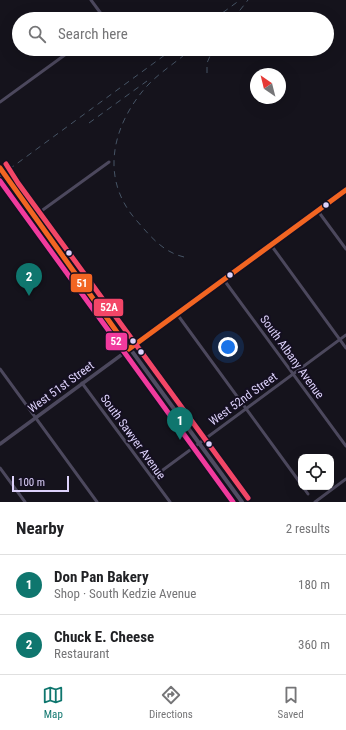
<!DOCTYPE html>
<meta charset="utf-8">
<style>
body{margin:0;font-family:"Roboto Condensed",sans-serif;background:#f2f2f2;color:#202124}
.controls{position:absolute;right:12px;bottom:12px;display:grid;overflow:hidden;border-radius:8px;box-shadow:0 4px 16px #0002}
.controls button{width:36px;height:36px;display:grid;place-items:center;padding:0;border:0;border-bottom:1px solid #e0e0e0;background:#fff;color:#202124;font:20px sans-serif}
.compass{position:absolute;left:250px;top:68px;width:36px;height:36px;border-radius:50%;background:#fff;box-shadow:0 4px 16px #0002;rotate:325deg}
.scale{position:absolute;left:12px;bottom:10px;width:57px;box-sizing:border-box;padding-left:4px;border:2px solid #ddd2fb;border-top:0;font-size:11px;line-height:14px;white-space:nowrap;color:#ddd2fb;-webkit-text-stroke:3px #140f20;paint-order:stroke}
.you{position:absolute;left:228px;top:347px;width:14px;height:14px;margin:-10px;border:3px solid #fff;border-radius:50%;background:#1a73e8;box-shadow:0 0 0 6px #1a73e833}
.badge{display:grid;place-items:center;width:26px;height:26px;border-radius:50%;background:#0f766e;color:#fff;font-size:13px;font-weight:700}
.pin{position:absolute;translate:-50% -33px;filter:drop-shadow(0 1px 2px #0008)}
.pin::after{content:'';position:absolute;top:21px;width:14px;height:12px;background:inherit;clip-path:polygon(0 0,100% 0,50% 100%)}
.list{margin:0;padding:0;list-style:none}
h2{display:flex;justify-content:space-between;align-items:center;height:52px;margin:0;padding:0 16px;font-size:17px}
h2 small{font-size:13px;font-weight:400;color:#757577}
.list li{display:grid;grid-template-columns:26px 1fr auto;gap:12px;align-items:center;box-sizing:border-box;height:60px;padding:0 16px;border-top:1px solid #e0e0e0}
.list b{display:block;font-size:15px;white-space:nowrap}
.list p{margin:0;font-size:13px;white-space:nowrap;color:#757577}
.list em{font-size:13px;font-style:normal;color:#757577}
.icon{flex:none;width:22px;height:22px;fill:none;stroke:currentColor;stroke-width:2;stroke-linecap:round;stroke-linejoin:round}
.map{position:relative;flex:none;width:346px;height:502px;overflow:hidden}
.search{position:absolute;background:#fff;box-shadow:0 4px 16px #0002;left:12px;right:12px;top:12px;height:44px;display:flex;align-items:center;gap:10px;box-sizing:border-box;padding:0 14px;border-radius:22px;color:#757577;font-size:15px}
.sheet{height:172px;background:#fff}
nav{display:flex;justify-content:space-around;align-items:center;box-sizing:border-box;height:56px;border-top:1px solid #e0e0e0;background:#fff;font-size:11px;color:#757577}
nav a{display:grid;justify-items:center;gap:2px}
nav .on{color:#0f766e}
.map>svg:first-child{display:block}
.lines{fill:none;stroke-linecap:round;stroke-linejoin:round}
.minor{stroke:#4c485d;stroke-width:3}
.tertiary{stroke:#4c485d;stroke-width:3.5}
.secondary{stroke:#504b62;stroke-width:4}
.rail{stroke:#465465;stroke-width:1;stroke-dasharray:6 5;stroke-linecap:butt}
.bus-1-casing{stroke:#140f20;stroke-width:8}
.bus-2-casing{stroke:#140f20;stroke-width:8}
.bus-3-casing{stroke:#140f20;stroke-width:8}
.bus-1{stroke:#f26522;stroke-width:5}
.bus-2{stroke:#f13a9d;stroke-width:5}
.bus-3{stroke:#f34667;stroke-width:5}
.bus-dot{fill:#ddd2fb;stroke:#140f20;stroke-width:1.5}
.labels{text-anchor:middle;stroke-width:4;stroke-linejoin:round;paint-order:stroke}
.street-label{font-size:12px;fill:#ddd2fb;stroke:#140f20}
.line-badge{stroke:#140f20;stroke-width:1.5}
.badge-label{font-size:11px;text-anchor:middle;font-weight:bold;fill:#fff}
</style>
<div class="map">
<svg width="346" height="502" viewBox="0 0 346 502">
<rect width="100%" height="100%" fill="#15131c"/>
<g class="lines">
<path class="minor" d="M91 0 105 19
M0 102 73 49
M318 211 346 249
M33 217 109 162
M271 245 346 348
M224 280 346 446
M177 314 301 484
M0 369 97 502
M82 383 170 502
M0 468 25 502
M152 478 346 335
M303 487 308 494
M315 502 346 479"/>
<path class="tertiary" d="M0 444 346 190"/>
<path class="secondary" d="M0 168 12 187 242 502
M0 175 10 186"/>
<path class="rail" d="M214 19 240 0
M233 19 248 0
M318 19 325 16
M207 73V63L213 49
M89 123 147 81
M0 176 173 49
M184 257C163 252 151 237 137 221 99 179 112 125 147 86 160 72 177 62 191 49"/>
<g class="bus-1-casing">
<path id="bus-1" d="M0 168 129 349
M129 349 346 190"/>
</g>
<g class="bus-2-casing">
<path id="bus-2" d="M0 181 233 502"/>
</g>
<g class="bus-3-casing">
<path id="bus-3" d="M6 164 18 183 248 498"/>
</g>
<use href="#bus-1" class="bus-1"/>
<use href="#bus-2" class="bus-2"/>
<use href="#bus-3" class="bus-3"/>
</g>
<g class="bus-dot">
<circle cx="326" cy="205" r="3.5"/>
<circle cx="69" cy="253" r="3.5"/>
<circle cx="230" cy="275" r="3.5"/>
<circle cx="133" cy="341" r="3.5"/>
<circle cx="141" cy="352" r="3.5"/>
<circle cx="209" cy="444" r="3.5"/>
</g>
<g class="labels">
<g class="street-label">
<text transform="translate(292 357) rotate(54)" y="4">South Albany Avenue</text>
<text transform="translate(61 387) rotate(-36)" y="4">West 51st Street</text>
<text transform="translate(243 399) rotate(-36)" y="4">West 52nd Street</text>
<text transform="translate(133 437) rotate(54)" y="4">South Sawyer Avenue</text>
</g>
</g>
<g class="line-badge">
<rect x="70" y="273" width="23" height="20" rx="4" fill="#f26522"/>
<rect x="93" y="298" width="31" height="19" rx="4" fill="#f34667"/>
<rect x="105" y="332" width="23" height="19" rx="4" fill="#f13a9d"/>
</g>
<g class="badge-label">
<text x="82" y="287">51</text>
<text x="109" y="311">52A</text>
<text x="116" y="345">52</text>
</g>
</svg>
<div class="controls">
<button><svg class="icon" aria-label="locate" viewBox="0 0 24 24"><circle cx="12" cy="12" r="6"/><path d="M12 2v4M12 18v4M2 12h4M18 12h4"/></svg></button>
</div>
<svg class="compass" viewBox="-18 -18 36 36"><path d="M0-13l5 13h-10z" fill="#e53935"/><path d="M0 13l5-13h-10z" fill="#757577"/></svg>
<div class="scale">100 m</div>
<div class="you"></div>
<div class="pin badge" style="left:180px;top:440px">1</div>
<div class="pin badge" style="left:29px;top:296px">2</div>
<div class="search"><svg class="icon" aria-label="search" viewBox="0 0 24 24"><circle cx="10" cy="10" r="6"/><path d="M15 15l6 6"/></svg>Search here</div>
</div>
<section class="sheet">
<h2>Nearby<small>2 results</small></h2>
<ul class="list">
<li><span class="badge">1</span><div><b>Don Pan Bakery</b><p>Shop · South Kedzie Avenue</p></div><em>180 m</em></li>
<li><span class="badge">2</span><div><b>Chuck E. Cheese</b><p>Restaurant</p></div><em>360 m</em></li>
</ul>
</section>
<nav>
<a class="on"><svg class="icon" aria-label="map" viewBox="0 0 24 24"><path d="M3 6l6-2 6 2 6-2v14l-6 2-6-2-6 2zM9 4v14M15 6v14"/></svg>Map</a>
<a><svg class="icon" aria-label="directions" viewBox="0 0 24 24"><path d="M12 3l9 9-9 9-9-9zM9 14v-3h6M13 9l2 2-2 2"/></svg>Directions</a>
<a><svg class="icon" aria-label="saved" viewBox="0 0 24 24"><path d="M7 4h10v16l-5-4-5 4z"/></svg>Saved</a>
</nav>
